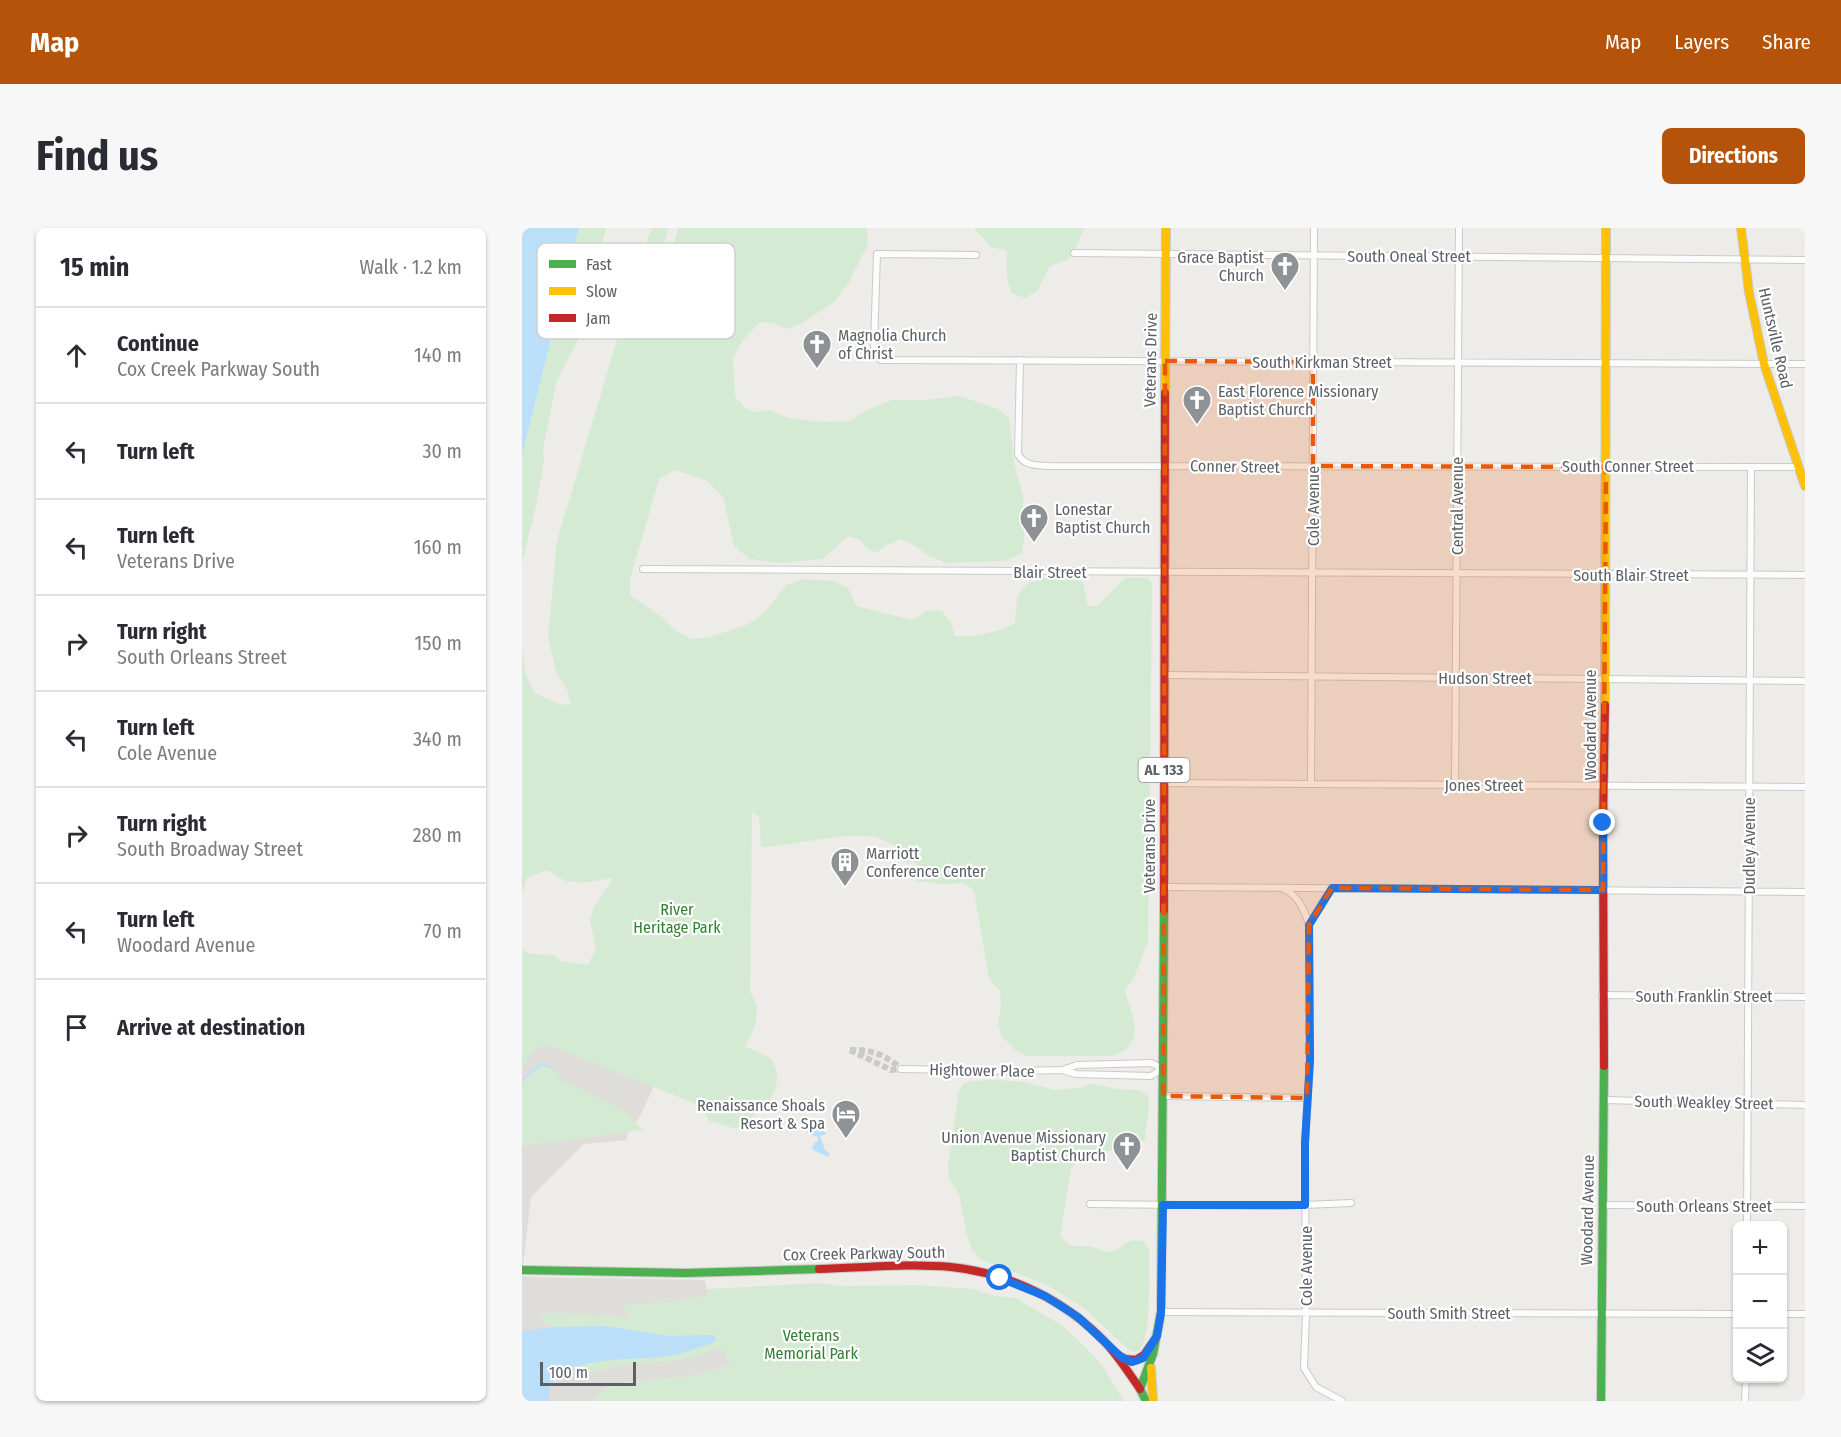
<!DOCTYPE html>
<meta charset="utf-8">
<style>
body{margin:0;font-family:"Fira Sans Condensed",sans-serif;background:#f7f7f7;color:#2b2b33}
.controls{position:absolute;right:18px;bottom:18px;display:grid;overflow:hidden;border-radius:9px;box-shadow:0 2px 4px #0004}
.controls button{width:54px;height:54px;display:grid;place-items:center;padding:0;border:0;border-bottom:2px solid #e1e1e2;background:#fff;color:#2b2b33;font:30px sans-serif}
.scale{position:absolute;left:18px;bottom:15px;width:96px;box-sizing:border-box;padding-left:6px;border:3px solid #5c6166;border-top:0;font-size:16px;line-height:21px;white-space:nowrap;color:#5c6166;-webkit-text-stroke:4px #fff;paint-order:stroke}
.stop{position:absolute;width:18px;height:18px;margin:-14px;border:4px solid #1a73e8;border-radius:50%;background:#fff}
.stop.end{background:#1a73e8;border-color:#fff;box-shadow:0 2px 6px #0008}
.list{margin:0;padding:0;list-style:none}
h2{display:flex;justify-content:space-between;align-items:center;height:78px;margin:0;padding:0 24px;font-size:26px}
h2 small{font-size:20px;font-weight:400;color:#7c7c81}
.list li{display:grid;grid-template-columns:39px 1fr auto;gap:18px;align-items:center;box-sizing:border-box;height:96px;padding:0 24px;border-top:2px solid #e1e1e2}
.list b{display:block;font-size:22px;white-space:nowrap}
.list p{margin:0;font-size:20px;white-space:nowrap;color:#7c7c81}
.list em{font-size:20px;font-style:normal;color:#7c7c81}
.icon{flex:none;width:33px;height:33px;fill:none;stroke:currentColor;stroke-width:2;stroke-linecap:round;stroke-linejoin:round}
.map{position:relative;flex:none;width:1283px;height:1173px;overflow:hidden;border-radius:9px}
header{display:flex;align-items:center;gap:36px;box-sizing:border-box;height:84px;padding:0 30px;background:#b45309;color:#fff}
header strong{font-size:28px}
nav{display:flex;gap:33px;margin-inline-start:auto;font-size:21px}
.intro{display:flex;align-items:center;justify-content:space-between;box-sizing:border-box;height:144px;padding:0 36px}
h1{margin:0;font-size:42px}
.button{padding:15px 27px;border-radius:9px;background:#b45309;color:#fff;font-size:21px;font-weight:700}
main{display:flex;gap:36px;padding:0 36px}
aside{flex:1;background:#fff;border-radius:9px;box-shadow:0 2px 4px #0004}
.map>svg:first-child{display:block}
.industrial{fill:#deddd9}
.green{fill:#d5ead2}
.water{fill:#bbdff8}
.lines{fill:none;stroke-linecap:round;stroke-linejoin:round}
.stream{stroke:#bbdff8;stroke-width:2}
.street-tunnel{stroke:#c9c9c8;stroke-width:6;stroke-dasharray:6 3;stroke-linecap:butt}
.street-casing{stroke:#cacaca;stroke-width:8}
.fast-casing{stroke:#c9c9c8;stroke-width:10}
.slow-casing{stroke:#c9c9c8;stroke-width:10}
.jam-casing{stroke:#c9c9c8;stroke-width:10}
.street{stroke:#fcfcfc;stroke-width:6}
.fast{stroke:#4caf50;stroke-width:8}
.slow{stroke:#ffc107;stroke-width:8}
.jam{stroke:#c62828;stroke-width:8}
.route{stroke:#1a73e8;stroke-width:8}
.marked{fill:#e8590c;fill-opacity:0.2;stroke:#e8590c;stroke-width:4.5;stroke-dasharray:12 8;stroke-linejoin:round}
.labels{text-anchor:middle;stroke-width:4.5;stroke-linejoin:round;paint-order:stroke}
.shield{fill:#fff;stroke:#8d9094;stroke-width:1.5}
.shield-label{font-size:15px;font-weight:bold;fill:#5c6166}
.street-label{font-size:16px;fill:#5c6166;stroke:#fff}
.poi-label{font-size:16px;fill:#5c6166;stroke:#fff;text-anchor:start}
.park-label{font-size:16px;fill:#2f8231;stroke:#fff}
.key{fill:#fff;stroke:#ced0d1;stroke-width:1.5}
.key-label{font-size:16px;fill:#5c6166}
</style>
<header>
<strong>Map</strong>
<nav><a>Map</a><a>Layers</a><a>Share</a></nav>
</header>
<div class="intro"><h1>Find us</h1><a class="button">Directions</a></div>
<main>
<aside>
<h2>15 min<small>Walk · 1.2 km</small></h2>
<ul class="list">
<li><svg class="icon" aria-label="ahead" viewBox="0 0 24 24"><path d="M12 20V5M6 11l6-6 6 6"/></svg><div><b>Continue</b><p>Cox Creek Parkway South</p></div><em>140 m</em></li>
<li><svg class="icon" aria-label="left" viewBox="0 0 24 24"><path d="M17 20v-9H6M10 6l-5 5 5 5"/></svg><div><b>Turn left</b></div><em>30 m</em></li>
<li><svg class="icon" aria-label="left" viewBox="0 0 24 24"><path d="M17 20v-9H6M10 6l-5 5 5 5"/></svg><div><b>Turn left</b><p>Veterans Drive</p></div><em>160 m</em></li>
<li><svg class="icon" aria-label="right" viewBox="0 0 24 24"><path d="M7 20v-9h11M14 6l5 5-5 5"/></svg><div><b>Turn right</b><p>South Orleans Street</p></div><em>150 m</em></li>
<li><svg class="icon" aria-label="left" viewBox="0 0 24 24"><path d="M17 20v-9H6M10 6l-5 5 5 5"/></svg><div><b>Turn left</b><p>Cole Avenue</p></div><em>340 m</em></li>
<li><svg class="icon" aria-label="right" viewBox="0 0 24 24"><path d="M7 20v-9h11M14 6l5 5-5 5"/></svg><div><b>Turn right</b><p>South Broadway Street</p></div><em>280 m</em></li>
<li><svg class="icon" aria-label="left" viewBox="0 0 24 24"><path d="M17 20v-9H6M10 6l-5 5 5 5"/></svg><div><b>Turn left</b><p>Woodard Avenue</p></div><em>70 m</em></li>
<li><svg class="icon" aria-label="arrive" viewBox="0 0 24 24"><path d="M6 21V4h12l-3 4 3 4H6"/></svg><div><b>Arrive at destination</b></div></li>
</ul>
</aside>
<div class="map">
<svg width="1283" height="1173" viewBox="0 0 1283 1173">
<rect width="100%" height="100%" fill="#edece8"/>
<path class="industrial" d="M0 809 27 817 132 858 116 892 105 906V912L62 916 9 969 0 1046Z
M0 1047 2 1049 183 1052 189 1084 209 1137 169 1148 94 1156 83 1160 72 1173H27L26 1165 32 1155 45 1142 57 1138 32 1099 13 1102 0 1111Z"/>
<path class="green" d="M57 0H84L57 110 35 152 21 221 22 233 14 278 0 335V227Z
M130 0H146L134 52 138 58 145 59 148 32 156 0H345L346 16 326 56 312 74 279 96 264 101 251 95 238 94 221 112 211 130 213 169 225 181 235 184 248 182 266 190 300 194 328 193 347 181 370 172H404L438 168 476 181 487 190 493 240 501 268 502 310 500 325 483 333 425 335 407 328 395 319 379 311 363 318 354 325 345 321 338 312 326 308 301 331 257 335 228 331 212 318 201 269 184 252 153 242 137 251 108 351V367L138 388 154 403 170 411 188 409 227 396 242 385 264 357 281 351 311 353 326 360 334 378 390 392 407 382 420 383 430 396 432 407C445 412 481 403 493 395 494 385 493 368 502 359 514 347 546 347 561 354L566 378H575L603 350H625L630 356 626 713 611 752 603 762 613 797 612 810 604 822 590 828H505L493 822 479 807 476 795 479 778 478 763 467 751 452 663 443 655 420 656 394 653V635L382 634 374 618C368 615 362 612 356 610 329 602 271 618 239 619L237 589 230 584 228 763 235 779 233 798 223 819 235 823 250 832C252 837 256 845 255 850 255 874 231 888 215 901L187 893 179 878 27 817 13 822 0 840V722L9 726 31 727 39 733 66 737 74 720 68 693 72 679 91 650 60 655 43 653 25 642 5 650 0 666V421L3 444 12 465 37 476 49 477 45 461 35 447 26 409 35 313 95 112 101 75Z
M452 0H562L555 17 547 31 528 38 515 63 503 70 489 65 485 49V23L469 19Z
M21 835 31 840 38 851 101 882 121 902 0 918V853Z
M477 852 503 854 532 862 555 860 570 856 595 861 618 862 626 868 627 876 623 911 610 921 573 924 557 931 549 941 538 1008C542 1012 545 1016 549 1017 554 1019 558 1018 564 1018 574 1018 580 1026 591 1023 606 1019 600 1010 621 1013L627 1020C627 1046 630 1101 618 1122L612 1124 607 1122 562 1080 523 1056 458 1031 450 1022 444 1003 437 966 427 951 426 938 437 863 441 856 449 853Z
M295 1055 323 1058 395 1057 450 1061 473 1068 493 1070 541 1098 562 1118 580 1137 602 1173H72L83 1160 94 1156 169 1148 209 1137 199 1120 161 1132 111 1136 69 1144H56L57 1138 82 1132 146 1128 191 1115V1107L148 1108 82 1098 32 1099 20 1093 18 1089 28 1084 107 1089 101 1077 149 1074 165 1070 185 1068V1061Z"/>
<path class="water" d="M0 0H57L0 227Z
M290 895 295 899 297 904 300 902 304 904V906L298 908 303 922 308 926 306 929 290 921 292 915 296 913V909L286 906 284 901 287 896Z
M82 1098 148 1108 191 1107 194 1111 191 1115C177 1119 161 1126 146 1128 115 1134 24 1123 27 1173H0V1103L32 1099Z"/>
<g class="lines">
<path class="stream" d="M0 853 19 836 31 840"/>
<path class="street-tunnel" d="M328 822C348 821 365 827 379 841
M328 822 369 842 379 841"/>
<g class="street-casing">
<path id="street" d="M552 25 1283 32
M454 27 355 26 352 117 353 124 359 132 1283 136
M498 132 496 226C503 239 515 237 528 238L1276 239
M121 341 1283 347
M642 447 1283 453
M642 555 1283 559
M789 556 792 0
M933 557 937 0
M641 659 1283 664
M810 660 787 697 788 832 783 915 784 1085 782 1140 794 1159 820 1173
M761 661C776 666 783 683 787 697
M1080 767 1283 769
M379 841 489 843 540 842 555 837 630 835 640 841 629 848 554 846 540 842
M641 868 785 870
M1081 872 1283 877
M568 976 759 978 829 975
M1082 977 1283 978
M1225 998 1229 239
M639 1084 1216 1086
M1260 1086H1283
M1223 1173 1224 1150"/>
</g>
<g class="fast-casing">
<path id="fast" d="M0 1042 164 1045 297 1041
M624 1173 618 1161 631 1126 639 1084 642 682
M1079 1173 1082 838"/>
</g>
<g class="slow-casing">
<path id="slow" d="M1219 0 1227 64 1242 136 1283 258
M643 165 644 0
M1083 477 1084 0
M629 1140 631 1173"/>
</g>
<g class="jam-casing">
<path id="jam" d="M642 682 643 165
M1082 838 1081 595 1083 477
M297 1041C341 1040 386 1035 429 1039 487 1045 543 1072 583 1114 596 1128 607 1145 618 1161
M596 1127 603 1131 614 1132 622 1127 633 1111"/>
</g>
<use href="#street" class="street"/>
<use href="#fast" class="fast"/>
<use href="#slow" class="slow"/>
<use href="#jam" class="jam"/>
</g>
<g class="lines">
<path class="route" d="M478 1050 523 1068 556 1089 599 1129 610 1134 616 1132 621 1130 635 1108 639 1084 641 977H783V915L788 832 787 697 810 660 1081 662V595"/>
</g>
<path class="marked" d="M643 133 791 134V238L1084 239 1081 662 810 660 787 697 785 870 641 868Z"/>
<defs>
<g id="church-pin" transform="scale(1.5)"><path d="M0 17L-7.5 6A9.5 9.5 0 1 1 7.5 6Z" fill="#8f9294" stroke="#fff"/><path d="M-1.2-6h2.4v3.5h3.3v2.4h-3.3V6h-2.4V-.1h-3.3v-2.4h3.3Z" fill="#fff"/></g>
<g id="building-pin" transform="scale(1.5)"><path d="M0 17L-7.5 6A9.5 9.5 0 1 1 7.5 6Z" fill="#8f9294" stroke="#fff"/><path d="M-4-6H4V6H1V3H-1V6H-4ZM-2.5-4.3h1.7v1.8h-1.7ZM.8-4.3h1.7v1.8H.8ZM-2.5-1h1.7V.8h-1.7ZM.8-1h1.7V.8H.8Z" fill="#fff"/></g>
<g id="hotel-pin" transform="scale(1.5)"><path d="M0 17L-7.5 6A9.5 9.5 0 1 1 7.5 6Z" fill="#8f9294" stroke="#fff"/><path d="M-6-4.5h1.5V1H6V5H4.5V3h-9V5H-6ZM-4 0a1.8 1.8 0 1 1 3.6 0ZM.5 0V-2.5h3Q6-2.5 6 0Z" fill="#fff"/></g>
</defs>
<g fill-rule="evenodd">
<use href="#church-pin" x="763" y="38"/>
<use href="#church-pin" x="295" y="116"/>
<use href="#church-pin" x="675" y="172"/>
<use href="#church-pin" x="512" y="290"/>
<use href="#building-pin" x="323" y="634"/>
<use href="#hotel-pin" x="324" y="886"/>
<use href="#church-pin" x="605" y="918"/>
</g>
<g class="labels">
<rect class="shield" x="616.5" y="530" width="51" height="24" rx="4.5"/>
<g class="shield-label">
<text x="642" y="547">AL 133</text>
</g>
<g class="street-label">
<text x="887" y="34">South Oneal Street</text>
<text transform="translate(1254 110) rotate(77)" y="6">Huntsville Road</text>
<text transform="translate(628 132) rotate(-89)" y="6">Veterans Drive</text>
<text x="800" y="140">South Kirkman Street</text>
<text transform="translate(713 238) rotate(1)" y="6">Conner Street</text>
<text x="1106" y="244">South Conner Street</text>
<text transform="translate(791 278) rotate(-90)" y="6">Cole Avenue</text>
<text transform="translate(935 278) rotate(-90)" y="6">Central Avenue</text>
<text x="528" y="350">Blair Street</text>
<text x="1109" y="353">South Blair Street</text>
<text x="963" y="456">Hudson Street</text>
<text transform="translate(1068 497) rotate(-90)" y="6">Woodard Avenue</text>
<text x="962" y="563">Jones Street</text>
<text transform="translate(627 618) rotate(-90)" y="6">Veterans Drive</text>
<text transform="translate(1227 618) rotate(-90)" y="6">Dudley Avenue</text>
<text x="1182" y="774">South Franklin Street</text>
<text transform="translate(460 842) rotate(1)" y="6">Hightower Place</text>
<text transform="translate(1182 874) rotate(1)" y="6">South Weakley Street</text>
<text x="1182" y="984">South Orleans Street</text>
<text transform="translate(1065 982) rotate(-89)" y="6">Woodard Avenue</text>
<text transform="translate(342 1025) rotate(-1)" y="6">Cox Creek Parkway South</text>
<text transform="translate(784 1038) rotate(-90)" y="6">Cole Avenue</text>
<text x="927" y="1091">South Smith Street</text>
</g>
<g class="poi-label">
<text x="742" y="35" text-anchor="end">Grace Baptist<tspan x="742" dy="18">Church</tspan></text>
<text x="316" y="113">Magnolia Church<tspan x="316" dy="18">of Christ</tspan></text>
<text x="696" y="169">East Florence Missionary<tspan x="696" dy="18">Baptist Church</tspan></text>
<text x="533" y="287">Lonestar<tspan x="533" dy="18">Baptist Church</tspan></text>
<text x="344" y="631">Marriott<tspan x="344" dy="18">Conference Center</tspan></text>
<text x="303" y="883" text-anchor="end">Renaissance Shoals<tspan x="303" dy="18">Resort &amp; Spa</tspan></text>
<text x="584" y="915" text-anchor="end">Union Avenue Missionary<tspan x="584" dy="18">Baptist Church</tspan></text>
</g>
<g class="park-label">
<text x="155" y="687">River<tspan x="155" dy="18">Heritage Park</tspan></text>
<text x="289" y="1113">Veterans<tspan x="289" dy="18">Memorial Park</tspan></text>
</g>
</g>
<rect x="15" y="15" width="198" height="96" rx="9" class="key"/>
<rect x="27" y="32" width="27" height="8" fill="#4caf50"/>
<rect x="27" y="59" width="27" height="8" fill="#ffc107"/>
<rect x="27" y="86" width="27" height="8" fill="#c62828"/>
<g class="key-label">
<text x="64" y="42">Fast</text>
<text x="64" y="69">Slow</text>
<text x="64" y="96">Jam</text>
</g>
</svg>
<div class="controls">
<button>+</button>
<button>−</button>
<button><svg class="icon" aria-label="layers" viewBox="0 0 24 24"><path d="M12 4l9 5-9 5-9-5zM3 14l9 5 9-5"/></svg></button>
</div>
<div class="scale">100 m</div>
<div class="stop" style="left:478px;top:1050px"></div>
<div class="stop end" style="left:1081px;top:595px"></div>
</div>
</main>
